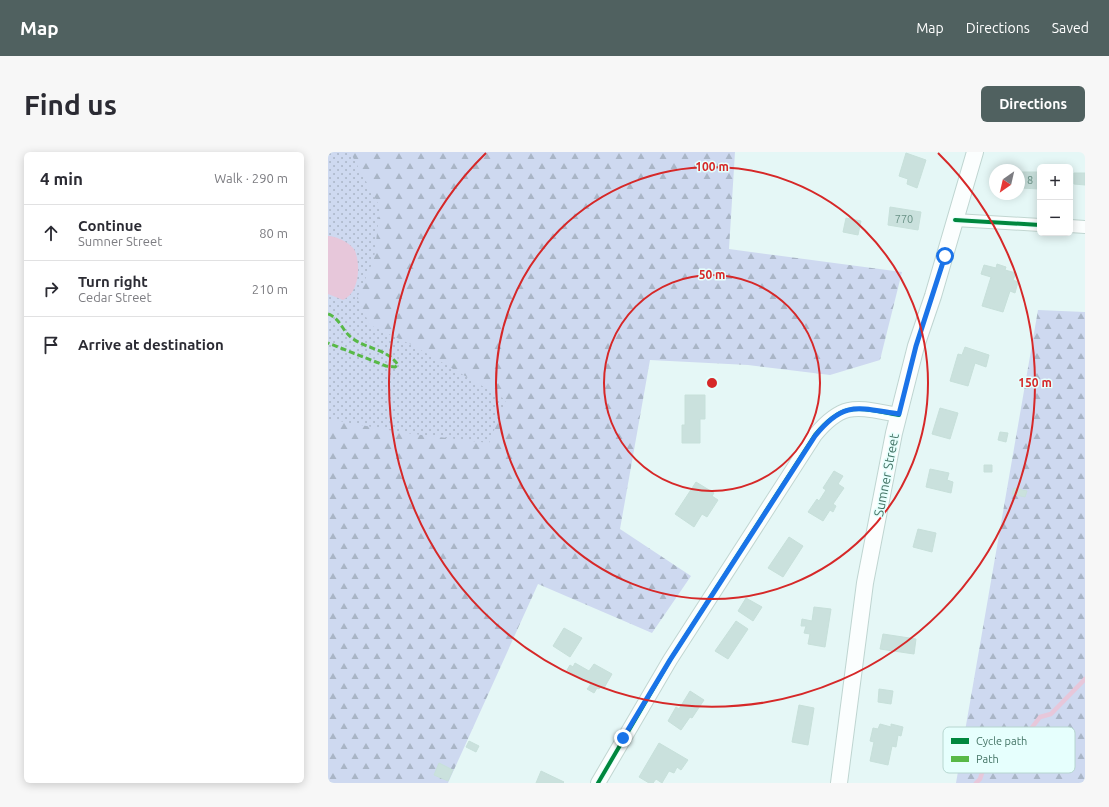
<!DOCTYPE html>
<meta charset="utf-8">
<style>
body{margin:0;font-family:Ubuntu,sans-serif;background:#f7f7f7;color:#2b2b33}
.controls{position:absolute;right:12px;top:12px;display:grid;overflow:hidden;border-radius:6px;box-shadow:0 2px 10px #0003}
.controls button{width:36px;height:36px;display:grid;place-items:center;padding:0;border:0;border-bottom:1px solid #e1e1e2;background:#fff;color:#2b2b33;font:20px sans-serif}
.compass{position:absolute;left:661px;top:12px;width:36px;height:36px;border-radius:50%;background:#fff;box-shadow:0 2px 10px #0003;rotate:214deg}
.stop{position:absolute;width:12px;height:12px;margin:-9px;border:3px solid #1a73e8;border-radius:50%;background:#fff}
.stop.end{background:#1a73e8;border-color:#fff;box-shadow:0 1px 4px #0008}
.list{margin:0;padding:0;list-style:none}
h2{display:flex;justify-content:space-between;align-items:center;height:52px;margin:0;padding:0 16px;font-size:17px}
h2 small{font-size:13px;font-weight:400;color:#7c7c81}
.list li{display:grid;grid-template-columns:26px 1fr auto;gap:12px;align-items:center;box-sizing:border-box;height:56px;padding:0 16px;border-top:1px solid #e1e1e2}
.list b{display:block;font-size:15px;white-space:nowrap}
.list p{margin:0;font-size:13px;white-space:nowrap;color:#7c7c81}
.list em{font-size:13px;font-style:normal;color:#7c7c81}
.icon{flex:none;width:22px;height:22px;fill:none;stroke:currentColor;stroke-width:2;stroke-linecap:round;stroke-linejoin:round}
.map{position:relative;flex:none;width:757px;height:631px;overflow:hidden;border-radius:6px}
header{display:flex;align-items:center;gap:24px;box-sizing:border-box;height:56px;padding:0 20px;background:#506160;color:#fff}
header strong{font-size:19px}
nav{display:flex;gap:22px;margin-inline-start:auto;font-size:14px}
.intro{display:flex;align-items:center;justify-content:space-between;box-sizing:border-box;height:96px;padding:0 24px}
h1{margin:0;font-size:28px}
.button{padding:10px 18px;border-radius:6px;background:#506160;color:#fff;font-size:14px;font-weight:700}
main{display:flex;gap:24px;padding:0 24px}
aside{flex:1;background:#fff;border-radius:6px;box-shadow:0 2px 10px #0003}
.map>svg:first-child{display:block}
.grass{fill:url(#grass-dots)}
.forest{fill:url(#forest-firs)}
.water{fill:#e7c7da}
.lines{fill:none;stroke-linecap:round;stroke-linejoin:round}
.stream{stroke:#e7c7da;stroke-width:4.5}
.building{fill:#cae1dd;stroke:#c7e0da}
.minor-casing{stroke:#c1d6d1;stroke-width:14}
.tertiary-casing{stroke:#c1d6d1;stroke-width:16}
.secondary-casing{stroke:#bfd5d1;stroke-width:18}
.minor{stroke:#fbfefe;stroke-width:12}
.tertiary{stroke:#fbfefe;stroke-width:14}
.secondary{stroke:#fbfefe;stroke-width:16}
.quiet{stroke:#58b947;stroke-width:3;stroke-dasharray:6 3;stroke-linecap:butt}
.cycleway-casing{stroke:#e6fffd;stroke-width:6}
.cycleway{stroke:#00873e;stroke-width:4}
.route{stroke:#1a73e8;stroke-width:5}
.ring{fill:none;stroke:#d62828;stroke-width:2}
.labels{text-anchor:middle;stroke-width:3;stroke-linejoin:round;paint-order:stroke}
.number-label{font-size:11px;fill:#699286}
.street-label{font-size:13px;fill:#457566;stroke:#e6fffd}
.key{fill:#e6fffd;stroke:#b6d6d0;stroke-width:1}
.key-label{font-size:11px;fill:#457566}
.centre{fill:#d62828;stroke:#e6fffd;stroke-width:2}
.ring-label{font-size:12px;text-anchor:middle;font-weight:bold;fill:#d62828;stroke:#e6fffd;stroke-width:3;stroke-linejoin:round;paint-order:stroke}
</style>
<header>
<strong>Map</strong>
<nav><a>Map</a><a>Directions</a><a>Saved</a></nav>
</header>
<div class="intro"><h1>Find us</h1><a class="button">Directions</a></div>
<main>
<aside>
<h2>4 min<small>Walk · 290 m</small></h2>
<ul class="list">
<li><svg class="icon" aria-label="ahead" viewBox="0 0 24 24"><path d="M12 20V5M6 11l6-6 6 6"/></svg><div><b>Continue</b><p>Sumner Street</p></div><em>80 m</em></li>
<li><svg class="icon" aria-label="right" viewBox="0 0 24 24"><path d="M7 20v-9h11M14 6l5 5-5 5"/></svg><div><b>Turn right</b><p>Cedar Street</p></div><em>210 m</em></li>
<li><svg class="icon" aria-label="arrive" viewBox="0 0 24 24"><path d="M6 21V4h12l-3 4 3 4H6"/></svg><div><b>Arrive at destination</b></div></li>
</ul>
</aside>
<div class="map">
<svg width="757" height="631" viewBox="0 0 757 631">
<defs>
<pattern id="grass-dots" width="8" height="8" patternUnits="userSpaceOnUse"><rect width="8" height="8" fill="#ced9f0"/><path d="M2 2h.1M6 6h.1" fill="none" stroke="#a9b5c6" stroke-width="1.8" stroke-linecap="round"/></pattern>
<pattern id="forest-firs" width="22" height="20" patternUnits="userSpaceOnUse"><rect width="22" height="20" fill="#ced9f0"/><path d="M5 1l3.5 6h-7zM16 11l3.5 6h-7z" fill="#a9b5c6"/></pattern>
</defs>
<rect width="100%" height="100%" fill="#e5f7f6"/>
<path class="grass" d="M0 0H35L205 247 182 317 0 292Z"/>
<path class="forest" d="M22 0H407L401 97 574 120 552 208 502 223 420 213 322 208 292 377 363 424 324 481 210 432 120 631H0V267L77 281 161 291 178 248 86 194 42 173 29 146 46 107 52 55Z
M710 158 757 160V631H628Z"/>
<path class="water" d="M0 84C8 84 23 91 27 99 33 114 31 141 15 148L0 142Z"/>
<g class="lines">
<path class="stream" d="M648 631 652 627 657 612 684 598 694 582 702 578 712 565 723 562 757 527"/>
</g>
<path class="building" d="M578 1 598 8 589 36 579 32 580 27 571 24Z
M693 20H712V37L692 36Z
M746 21H757V33L746 32Z
M562 55 593 60 590 78 560 73Z
M518 66 533 69 530 83 515 80Z
M669 112 678 115 677 118 688 121 685 128 690 130 687 141 682 139 675 160 654 154 663 125 653 122 656 113 668 116Z
M637 195 661 203 658 215 647 211 640 234 622 229 630 202 634 203Z
M357 243H377V267H372V291H354V273H357Z
M612 256 630 261 622 287 604 282Z
M672 280 680 281 678 290 670 288Z
M656 313H664V320H656Z
M602 317 621 321 619 328 625 330 623 341 598 335Z
M506 319 515 324 510 332 516 336 505 352 508 354 505 360 502 358 495 369 480 360 489 347 491 349 498 338 495 336Z
M368 330 386 341 384 344 390 348 379 365 374 362 366 375 347 362Z
M686 336 699 339 697 345 684 342Z
M590 377 608 381 604 400 585 395Z
M461 385 475 394 455 425 440 416Z
M418 446 434 455 425 469 410 459Z
M486 455 503 457 497 495 480 492 482 482 476 481 478 474H473L474 467 484 469Z
M408 469 420 477 400 507 387 499Z
M236 476 254 486 242 505 225 494Z
M555 482 588 487 586 502 552 497Z
M247 511 261 519 266 512 284 522 276 536 273 534 271 537 269 536 266 541 259 537 263 532 239 518 242 513 245 515Z
M551 537 565 539 563 552 550 550Z
M362 539 376 548 364 566 362 565 353 578 340 569 348 555 351 557Z
M471 553 486 556 480 593 464 590Z
M552 572 563 575V572L575 575 573 584 570 583 568 595 564 594 560 613 542 609 546 590 542 589 545 576 550 577Z
M141 589 151 594 148 600 138 595Z
M331 591 360 608 353 618 349 615 346 621 341 619 334 631 328 627 325 631H321L311 625Z
M111 611 125 618 120 629 106 623Z
M213 619 236 630 235 631H208Z"/>
<g class="lines">
<g class="minor-casing">
<path id="minor" d="M627 68 712 73
M742 74 757 75"/>
</g>
<g class="tertiary-casing">
<path id="tertiary" d="M270 631 342 508 487 283C516 248 530 256 571 263"/>
</g>
<g class="secondary-casing">
<path id="secondary" d="M511 631 537 431 566 281 588 194 605 144 647 0"/>
</g>
<use href="#minor" class="minor"/>
<use href="#tertiary" class="tertiary"/>
<use href="#secondary" class="secondary"/>
<path class="quiet" d="M0 162C13 167 14 179 24 186 38 197 60 197 70 213L67 215 58 214 0 191"/>
<g class="cycleway-casing">
<path id="cycleway" d="M627 68 712 73
M270 631 342 508 487 283C516 248 530 256 571 263"/>
</g>
<use href="#cycleway" class="cycleway"/>
</g>
<g class="lines">
<path class="route" d="M295 586 342 508 487 284C516 248 530 256 571 262L588 194 617 104"/>
</g>
<g class="ring">
<circle cx="384" cy="231" r="108"/>
<circle cx="384" cy="231" r="216"/>
<path d="M610 1A323 323 0 1 1 158 1"/>
</g>
<g class="labels">
<g class="number-label">
<text x="702" y="32">8</text>
<text x="576" y="71">770</text>
</g>
<g class="street-label">
<text transform="translate(558 323) rotate(-79)" y="5">Sumner Street</text>
</g>
</g>
<rect x="615" y="575" width="132" height="46" rx="6" class="key"/>
<rect x="623" y="586" width="18" height="6" fill="#00873e"/>
<rect x="623" y="604" width="18" height="6" fill="#58b947"/>
<g class="key-label">
<text x="648" y="593">Cycle path</text>
<text x="648" y="611">Path</text>
</g>
<circle cx="384" cy="231" r="6" class="centre"/>
<g class="ring-label">
<text x="384" y="19">100 m</text>
<text x="384" y="127">50 m</text>
<text x="707" y="235">150 m</text>
</g>
</svg>
<div class="controls">
<button>+</button>
<button>−</button>
</div>
<svg class="compass" viewBox="-18 -18 36 36"><path d="M0-13l5 13h-10z" fill="#e53935"/><path d="M0 13l5-13h-10z" fill="#7c7c81"/></svg>
<div class="stop" style="left:617px;top:104px"></div>
<div class="stop end" style="left:295px;top:586px"></div>
</div>
</main>
